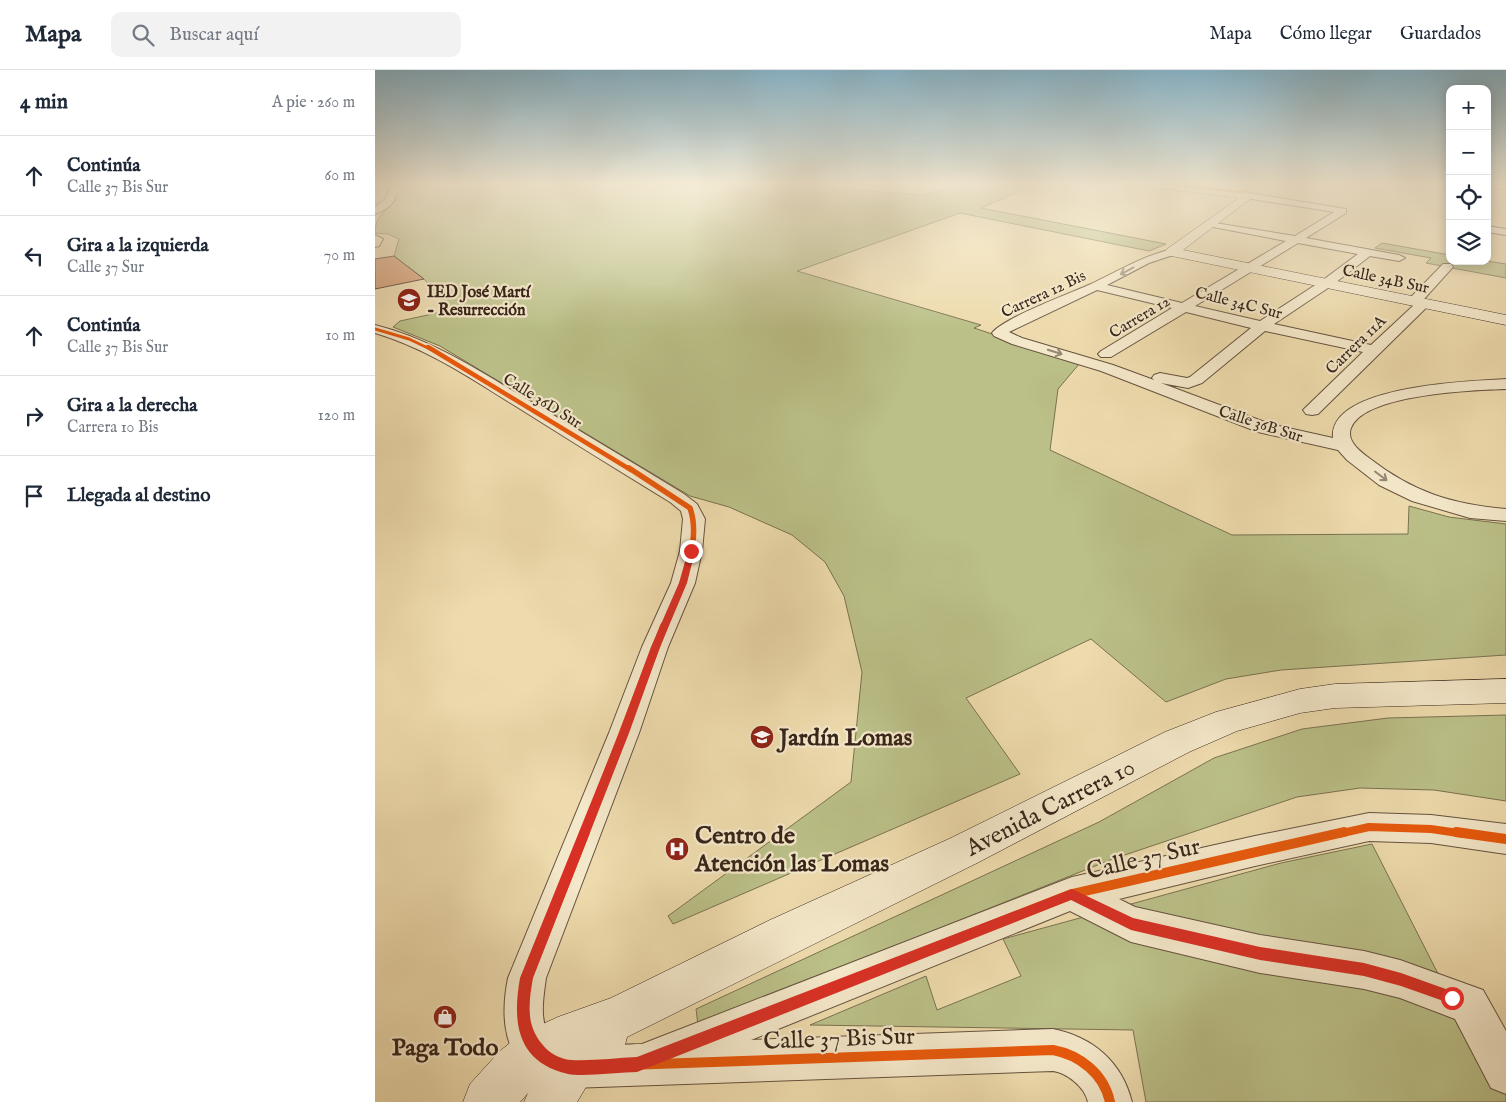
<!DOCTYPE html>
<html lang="es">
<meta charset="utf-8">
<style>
body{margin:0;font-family:"IM FELL English",serif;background:#f2f2f3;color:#1f2937}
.controls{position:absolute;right:15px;top:15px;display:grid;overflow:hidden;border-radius:10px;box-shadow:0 2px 12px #0003}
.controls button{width:45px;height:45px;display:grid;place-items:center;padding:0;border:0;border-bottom:1px solid #e0e1e3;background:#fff;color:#1f2937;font:25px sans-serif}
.stop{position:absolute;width:15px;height:15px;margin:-11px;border:4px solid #d93025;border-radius:50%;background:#fff}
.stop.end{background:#d93025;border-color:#fff;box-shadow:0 1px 5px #0008}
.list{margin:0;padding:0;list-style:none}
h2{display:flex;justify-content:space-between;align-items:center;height:65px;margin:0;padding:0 20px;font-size:21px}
h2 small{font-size:16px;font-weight:400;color:#747a83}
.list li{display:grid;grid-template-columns:32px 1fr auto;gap:15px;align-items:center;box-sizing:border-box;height:80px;padding:0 20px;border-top:1px solid #e0e1e3}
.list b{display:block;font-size:19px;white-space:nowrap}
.list p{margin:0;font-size:16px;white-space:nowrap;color:#747a83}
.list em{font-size:16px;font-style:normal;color:#747a83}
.icon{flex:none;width:28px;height:28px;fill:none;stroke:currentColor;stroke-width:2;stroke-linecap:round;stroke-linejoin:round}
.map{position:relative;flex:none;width:1131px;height:1032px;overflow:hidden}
header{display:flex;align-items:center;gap:30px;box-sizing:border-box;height:70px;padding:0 25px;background:#fff;border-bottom:1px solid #e0e1e3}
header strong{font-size:24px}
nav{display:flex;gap:28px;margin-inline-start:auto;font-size:18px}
.search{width:350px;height:45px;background:#f2f2f3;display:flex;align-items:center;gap:12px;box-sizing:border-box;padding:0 18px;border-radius:10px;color:#747a83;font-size:19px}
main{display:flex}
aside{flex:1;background:#fff}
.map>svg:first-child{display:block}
.green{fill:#bbc088;stroke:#7a7251}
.building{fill:#cf9268;stroke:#38251a}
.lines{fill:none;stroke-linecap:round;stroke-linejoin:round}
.street-casing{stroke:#66523f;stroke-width:2}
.secondary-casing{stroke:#38251a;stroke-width:1}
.street{fill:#f4e8ca;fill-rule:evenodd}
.secondary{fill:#f4e8ca;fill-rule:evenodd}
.cycleway-far5-casing{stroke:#f4e8ca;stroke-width:4}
.cycleway-far4-casing{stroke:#f4e8ca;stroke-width:5}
.cycleway-far3-casing{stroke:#f4e8ca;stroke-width:7}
.cycleway-far2-casing{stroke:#f4e8ca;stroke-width:9}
.cycleway-far1-casing{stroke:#f4e8ca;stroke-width:11}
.cycleway-casing{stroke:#f4e8ca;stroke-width:13}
.cycleway-far5{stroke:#e8590c;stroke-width:2.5}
.cycleway-far4{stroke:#e8590c;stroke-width:3}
.cycleway-far3{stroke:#e8590c;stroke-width:4.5}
.cycleway-far2{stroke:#e8590c;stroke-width:5.5}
.cycleway-far1{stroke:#e8590c;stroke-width:8}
.cycleway{stroke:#e8590c;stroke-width:10}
.oneway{stroke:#968672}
.route{fill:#d93025}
.labels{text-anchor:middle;stroke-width:4.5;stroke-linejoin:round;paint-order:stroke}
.far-street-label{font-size:16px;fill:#38251a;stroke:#f4e8ca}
.far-poi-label{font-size:16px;font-weight:bold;fill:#38251a;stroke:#f4e8ca;text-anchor:start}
.near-poi-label{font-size:24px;font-weight:bold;fill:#38251a;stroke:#f4e8ca;text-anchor:start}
.near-street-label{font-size:24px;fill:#38251a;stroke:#f4e8ca}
</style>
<header>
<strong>Mapa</strong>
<div class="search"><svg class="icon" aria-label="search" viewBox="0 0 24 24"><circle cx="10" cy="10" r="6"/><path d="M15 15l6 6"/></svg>Buscar aquí</div>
<nav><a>Mapa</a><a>Cómo llegar</a><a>Guardados</a></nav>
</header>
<main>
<aside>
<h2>4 min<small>A pie · 260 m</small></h2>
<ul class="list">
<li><svg class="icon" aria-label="ahead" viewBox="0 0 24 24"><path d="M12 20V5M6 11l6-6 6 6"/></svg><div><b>Continúa</b><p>Calle 37 Bis Sur</p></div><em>60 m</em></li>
<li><svg class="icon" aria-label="left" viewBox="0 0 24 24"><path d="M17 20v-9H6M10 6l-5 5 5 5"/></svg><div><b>Gira a la izquierda</b><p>Calle 37 Sur</p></div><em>70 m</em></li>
<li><svg class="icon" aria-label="ahead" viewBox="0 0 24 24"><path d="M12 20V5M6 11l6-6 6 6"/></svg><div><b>Continúa</b><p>Calle 37 Bis Sur</p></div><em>10 m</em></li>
<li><svg class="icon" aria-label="right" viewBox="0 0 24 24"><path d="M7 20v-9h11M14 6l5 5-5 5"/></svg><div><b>Gira a la derecha</b><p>Carrera 10 Bis</p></div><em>120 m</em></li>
<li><svg class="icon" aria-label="arrive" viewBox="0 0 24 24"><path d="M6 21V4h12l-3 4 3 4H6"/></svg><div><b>Llegada al destino</b></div></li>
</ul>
</aside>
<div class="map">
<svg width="1131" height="1032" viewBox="0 0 1131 1032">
<rect width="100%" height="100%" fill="#eedbad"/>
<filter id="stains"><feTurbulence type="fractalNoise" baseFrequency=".004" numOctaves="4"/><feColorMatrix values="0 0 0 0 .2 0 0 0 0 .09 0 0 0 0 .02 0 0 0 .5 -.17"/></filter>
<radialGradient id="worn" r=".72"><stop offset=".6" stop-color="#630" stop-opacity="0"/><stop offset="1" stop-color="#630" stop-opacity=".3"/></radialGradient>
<path class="green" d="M31 115H403L550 125 584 115H660L606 138 791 174 774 181 585 143 422 201 606 255 599 258 705 293 683 319 675 380 857 465 1033 464 1034 436 1074 447 1131 454V585L906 600 851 609 791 632 716 569 591 628 645 704 298 854 293 846 476 712 487 602 469 526 450 492 417 465 354 437 315 426 65 276 18 257 25 251 76 240 49 209 19 186 24 169 13 164 0 163C0 146 10 142 20 131 25 127 28 120 31 115Z
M1007 173 1075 185V191H1112L1131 194V208L1051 193 1056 188 1000 178Z
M1131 645V731L1059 720 985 718 922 727 735 790 323 955 321 939 724 752 839 688 927 659 1013 648Z
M997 774 1082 941 1131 1006V1032H771L758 960 435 955 551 906 562 940 646 906 628 869 906 793Z"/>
<path class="building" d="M19 186 49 209 0 219V189Z"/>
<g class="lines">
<g class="street-casing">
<path id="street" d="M16 115 23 117C22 131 13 140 0 144V137L11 128Z
M1116 115H1131V119L1120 118Z
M874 123 971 139V143L931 168 1024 185 1030 188 1024 191 995 186 956 216 899 254 996 275 1039 235 1033 231 1035 228 1068 194H1076L1078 197 1049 229 1055 233 1053 236 943 344 937 345 931 344 928 340 988 282 890 261 827 313 813 318 786 313 895 354 958 368C953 315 1097 311 1131 309V319C1100 320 989 324 976 358 971 371 985 381 994 388 1038 422 1076 434 1131 439V451L1095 448 1037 431 1004 415 972 390 963 380 883 362 726 301 637 274 619 266 617 263C628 248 696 223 716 214 743 201 768 186 797 179L803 182 801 184 774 193 732 215 807 233 911 171 838 157 834 156V152L920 166 959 142 871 128 869 126ZM923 173 983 184 948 210 885 251 820 236ZM722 220 797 238 726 281 723 284 726 287H736L811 242 876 258 815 307 812 308 785 303 779 305 777 308 779 310 738 295 647 268 634 262Z
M1112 156 1131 159V165L1112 162Z
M0 165 8 169 4 176 0 177Z
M0 255C56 269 103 300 153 330 205 361 257 392 309 424L322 434 330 449 327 481 320 513 293 577 264 663 171 908C169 923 165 944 171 959 175 966 184 973 192 975 208 979 249 974 267 974L697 807 880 766 994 743 1056 745 1131 754V784L1056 773 994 771 880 796 744 829 760 837 885 865 989 881 1025 890 1108 920 1131 961V1024L1116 1018 1080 949 1025 928 989 919 885 903 756 872 695 841 376 970 678 959C718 967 747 992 757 1032H713C710 1017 692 1003 678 1001L195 1018C181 1013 164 1009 152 999 126 977 127 938 133 908L234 663 267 577 296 513 305 481 308 449 306 441 295 432C244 401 193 369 142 337 95 308 53 279 0 263Z"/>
</g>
<g class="secondary-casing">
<path id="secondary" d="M780 115H806L874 123 879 126 808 180 1131 245V255L792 185 790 182 792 179 864 128 785 118Z
M1131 609V633L960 638 925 643 862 661 814 682 604 792 252 967 250 975 217 1007 202 1032H149L153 1023 145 1032H88L95 1014 125 981 146 964 183 947 236 928 395 850 576 768 790 662 841 642 925 619 960 614Z"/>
</g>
<use href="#street" class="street"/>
<use href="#secondary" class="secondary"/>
<g class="cycleway-far5-casing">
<path id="cycleway-far5" d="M800 115 864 122H869L878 115"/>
</g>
<g class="cycleway-far4-casing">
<path id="cycleway-far4" d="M0 259 34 269 55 279"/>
</g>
<g class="cycleway-far3-casing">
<path id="cycleway-far3" d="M53 277 256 400"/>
</g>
<g class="cycleway-far2-casing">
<path id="cycleway-far2" d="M254 398 315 438C328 474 303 524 289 558"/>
</g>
<g class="cycleway-far1-casing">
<path id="cycleway-far1" d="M209 764 289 556
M963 764 994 757 1056 759 1090 764"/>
</g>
<g class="cycleway-casing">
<path id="cycleway" d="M210 762 152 908C145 953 147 982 195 997L678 980C705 985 729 1004 735 1032
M1081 762 1131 769
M273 990 697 824 969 762"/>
</g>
<use href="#cycleway-far5" class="cycleway-far5"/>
<use href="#cycleway-far4" class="cycleway-far4"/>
<use href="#cycleway-far3" class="cycleway-far3"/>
<use href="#cycleway-far2" class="cycleway-far2"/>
<use href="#cycleway-far1" class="cycleway-far1"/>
<use href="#cycleway" class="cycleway"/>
</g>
<defs><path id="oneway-shaft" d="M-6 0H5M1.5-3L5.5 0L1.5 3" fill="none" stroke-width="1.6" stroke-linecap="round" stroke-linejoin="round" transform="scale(1.25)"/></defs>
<g class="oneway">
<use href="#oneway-shaft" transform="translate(752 201) rotate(152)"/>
<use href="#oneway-shaft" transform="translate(680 282) rotate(17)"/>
<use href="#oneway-shaft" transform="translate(1006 406) rotate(37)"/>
</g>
<linearGradient id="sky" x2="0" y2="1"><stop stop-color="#88b7ce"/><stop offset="0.44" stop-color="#f7efda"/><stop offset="1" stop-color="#f7efda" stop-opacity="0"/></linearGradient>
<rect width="1131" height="259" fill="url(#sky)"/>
<path class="route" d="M316 478 320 481 312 513 285 577 254 663 158 908C154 931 150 954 167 974 174 983 184 989 196 990 218 991 241 988 262 987L697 819 758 848 885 877 989 893 1026 903 1082 923 1084 928 1082 932 1077 934 1026 916 989 906 885 890 756 860 696 830 262 1002C245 1002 208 1007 193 1004 142 992 137 953 145 908L244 663 276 577 304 513 313 481Z"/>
<defs>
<g id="school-disc" transform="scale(1.25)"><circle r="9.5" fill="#8f2418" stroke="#f4e8ca"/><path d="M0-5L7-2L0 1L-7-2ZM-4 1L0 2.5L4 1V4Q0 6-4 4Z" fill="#fff"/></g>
<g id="hospital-disc" transform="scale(1.25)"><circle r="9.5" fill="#8f2418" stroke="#f4e8ca"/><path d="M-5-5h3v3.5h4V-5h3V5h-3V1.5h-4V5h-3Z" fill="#fff"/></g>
<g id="shop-disc" transform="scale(1.25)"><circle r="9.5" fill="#8f2418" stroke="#f4e8ca"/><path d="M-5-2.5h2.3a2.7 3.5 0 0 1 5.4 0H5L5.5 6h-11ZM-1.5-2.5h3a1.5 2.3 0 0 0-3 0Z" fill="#fff"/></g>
</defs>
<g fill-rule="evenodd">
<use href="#school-disc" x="34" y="230"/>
<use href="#school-disc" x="387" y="667"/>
<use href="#hospital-disc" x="302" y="779"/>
<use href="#shop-disc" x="70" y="947"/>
</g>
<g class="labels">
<g class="far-street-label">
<text transform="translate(1011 208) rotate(12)" y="6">Calle 34B Sur</text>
<text transform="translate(668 223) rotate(-25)" y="6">Carrera 12 Bis</text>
<text transform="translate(864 232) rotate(14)" y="6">Calle 34C Sur</text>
<text transform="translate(764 246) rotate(-31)" y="6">Carrera 12</text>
<text transform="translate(980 274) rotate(-44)" y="6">Carrera 11A</text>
<text transform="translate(168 330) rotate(32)" y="6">Calle 36D Sur</text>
<text transform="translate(886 353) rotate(18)" y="6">Calle 36B Sur</text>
</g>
<g class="far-poi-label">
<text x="52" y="227">IED José Martí<tspan x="52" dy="18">- Resurrección</tspan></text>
</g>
<g class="near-poi-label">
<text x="404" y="675">Jardín Lomas</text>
<text x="320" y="773">Centro de<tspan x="320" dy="28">Atención las Lomas</tspan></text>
<text x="70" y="985" text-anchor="middle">Paga Todo</text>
</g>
<g class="near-street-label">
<text transform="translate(675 737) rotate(-27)" y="8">Avenida Carrera 10</text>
<text transform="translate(768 788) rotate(-13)" y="8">Calle 37 Sur</text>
<text transform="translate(464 968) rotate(-2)" y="8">Calle 37 Bis Sur</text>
</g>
</g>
<rect width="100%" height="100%" filter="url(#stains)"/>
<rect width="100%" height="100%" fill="url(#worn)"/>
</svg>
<div class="controls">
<button>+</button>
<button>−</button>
<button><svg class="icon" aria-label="locate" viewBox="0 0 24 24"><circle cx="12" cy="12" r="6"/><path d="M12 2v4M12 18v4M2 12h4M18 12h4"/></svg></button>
<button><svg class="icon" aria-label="layers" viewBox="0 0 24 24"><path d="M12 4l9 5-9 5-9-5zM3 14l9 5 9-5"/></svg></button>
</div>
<div class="stop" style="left:1077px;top:928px"></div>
<div class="stop end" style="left:316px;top:481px"></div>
</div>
</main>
